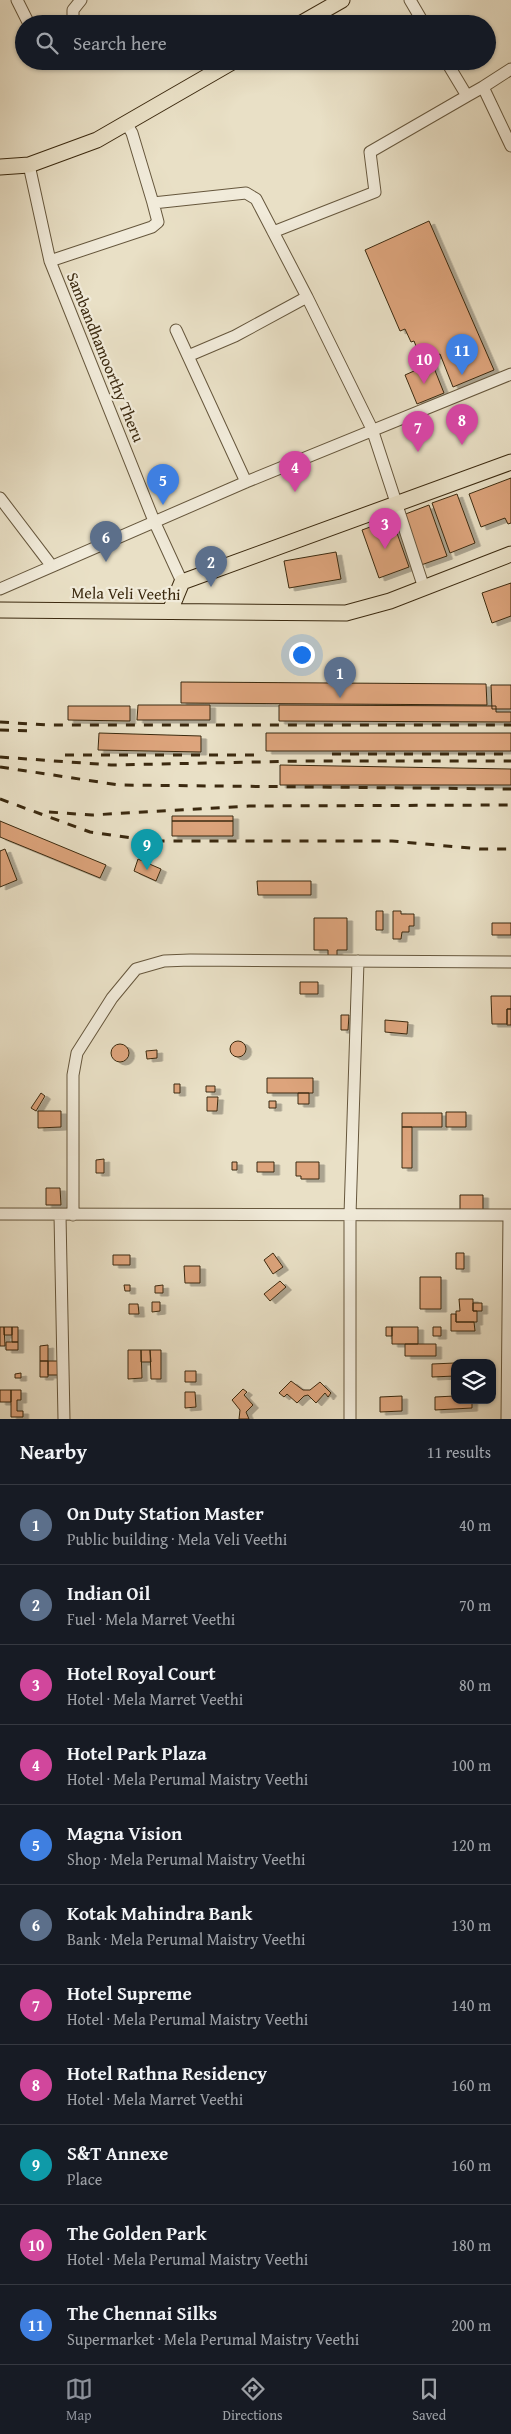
<!DOCTYPE html>
<meta charset="utf-8">
<style>
body{margin:0;font-family:"Gentium Book Plus",serif;background:#20242c;color:#f1f3f6}
.controls{position:absolute;right:15px;bottom:15px;display:grid;overflow:hidden;border-radius:10px;box-shadow:0 1px 4px #0004}
.controls button{width:45px;height:45px;display:grid;place-items:center;padding:0;border:0;border-bottom:1px solid #363941;background:#171b24;color:#f1f3f6;font:25px sans-serif}
.you{position:absolute;left:301px;top:654px;width:18px;height:18px;margin:-12px;border:4px solid #fff;border-radius:50%;background:#1a73e8;box-shadow:0 0 0 8px #1a73e833}
.badge{display:grid;place-items:center;width:32px;height:32px;border-radius:50%;background:#8c9099;color:#fff;font-size:16px;font-weight:700}
.pin{position:absolute;translate:-50% -41px;filter:drop-shadow(0 1px 2px #0008)}
.pin::after{content:'';position:absolute;top:26px;width:18px;height:15px;background:inherit;clip-path:polygon(0 0,100% 0,50% 100%)}
.list{margin:0;padding:0;list-style:none}
h2{display:flex;justify-content:space-between;align-items:center;height:65px;margin:0;padding:0 20px;font-size:21px}
h2 small{font-size:16px;font-weight:400;color:#9ea1a6}
.list li{display:grid;grid-template-columns:32px 1fr auto;gap:15px;align-items:center;box-sizing:border-box;height:80px;padding:0 20px;border-top:1px solid #363941}
.list b{display:block;font-size:19px;white-space:nowrap}
.list p{margin:0;font-size:16px;white-space:nowrap;color:#9ea1a6}
.list em{font-size:16px;font-style:normal;color:#9ea1a6}
.icon{flex:none;width:28px;height:28px;fill:none;stroke:currentColor;stroke-width:2;stroke-linecap:round;stroke-linejoin:round}
.map{position:relative;flex:none;width:511px;height:1419px;overflow:hidden}
.search{position:absolute;background:#171b24;box-shadow:0 1px 4px #0004;left:15px;right:15px;top:15px;height:55px;display:flex;align-items:center;gap:12px;box-sizing:border-box;padding:0 18px;border-radius:28px;color:#9ea1a6;font-size:19px}
.sheet{height:945px;background:#171b24}
nav{display:flex;justify-content:space-around;align-items:center;box-sizing:border-box;height:70px;border-top:1px solid #363941;background:#171b24;font-size:14px;color:#9ea1a6}
nav a{display:grid;justify-items:center;gap:2px}
nav .on{color:#8c9099}
.map>svg:first-child{display:block}
.building{fill:#dda47c;stroke:#3b290f;filter:url(#shadow)}
.lines{fill:none;stroke-linecap:round;stroke-linejoin:round}
.minor-casing{stroke:#66573d;stroke-width:13}
.major-casing{stroke:#3b290f;stroke-width:17}
.minor{stroke:#f1ebda;stroke-width:11}
.major{stroke:#e9e0c6;stroke-width:15}
.rail{stroke:#3b290f;stroke-width:3;stroke-dasharray:9 9;stroke-linecap:butt}
.labels{text-anchor:middle;stroke-width:4.5;stroke-linejoin:round;paint-order:stroke}
.street-label{font-size:16px;fill:#3b290f;stroke:#f1ebda}
</style>
<div class="map">
<svg width="511" height="1419" viewBox="0 0 511 1419">
<defs>
<filter id="shadow"><feDropShadow dx="5.5" dy="3" stdDeviation="0" flood-color="#0004"/></filter>
</defs>
<rect width="100%" height="100%" fill="#e9e0c6"/>
<filter id="stains"><feTurbulence type="fractalNoise" baseFrequency=".004" numOctaves="4"/><feColorMatrix values="0 0 0 0 .2 0 0 0 0 .09 0 0 0 0 .02 0 0 0 .5 -.17"/></filter>
<radialGradient id="worn" r=".72"><stop offset=".6" stop-color="#630" stop-opacity="0"/><stop offset="1" stop-color="#630" stop-opacity=".3"/></radialGradient>
<path class="building" d="M429 221 494 370 453 387 440 354 422 361 414 341 411 342 405 329 400 331 365 250Z
M432 363 444 393 417 404 405 375Z
M511 478V523L508 524 505 518 481 527 469 494Z
M457 494 475 543 450 553 432 503Z
M429 505 447 556 421 565 403 515Z
M392 519 409 567 379 578 362 530Z
M336 552 341 579 289 588 284 561Z
M511 583V616L492 623 482 593Z
M181 682 486 684 487 705 181 703Z
M491 685H511V709H492Z
M138 705H210V720H137Z
M279 705 496 706V712H511V722L279 721Z
M68 706H130V721L68 720Z
M99 733 201 736V752L98 750Z
M266 733H511V751H266Z
M280 765 511 769V785H280Z
M172 816H233V821H172Z
M0 821 106 865 100 878 0 837Z
M172 821H233V836H172Z
M5 849 17 880 0 887V851Z
M138 859 161 869 156 881 134 871Z
M257 881H311V895H258Z
M376 911H383V930H376Z
M393 911H401V914H414V926H409V932H402L401 939H393Z
M314 918H347V950H337V956H328V950H314Z
M492 923H511V935H492Z
M300 982H318V994H300Z
M491 996H511V1009H507V1024H492Z
M507 1009H511V1025H507Z
M341 1015H349L348 1030H341Z
M385 1020 408 1022 407 1034 385 1032Z
M230 1049a8 8 0 1 1 16 0a8 8 0 1 1-16 0Z
M111 1053a9 9 0 1 1 18 0a9 9 0 1 1-18 0Z
M157 1050V1058L147 1059 146 1051Z
M267 1078H313V1093H267Z
M174 1084H180V1093H174Z
M206 1086H215V1092H206Z
M41 1093 45 1096 36 1111 31 1108Z
M298 1093H309V1104H298Z
M207 1097H218L217 1111H207Z
M269 1101H276V1108H269Z
M38 1111H61V1127L38 1128Z
M446 1112H466V1127H446Z
M402 1113H442V1127H402Z
M402 1127H412V1168H402Z
M104 1159V1173H96V1160Z
M232 1162H237V1170H232Z
M257 1162H274V1172H257Z
M296 1162H319V1179H301V1176H296Z
M46 1188H60L61 1205H46Z
M460 1195H483V1210H460Z
M273 1253 283 1267 273 1274 264 1260Z
M456 1253H464V1269H456Z
M113 1255H130V1265H113Z
M184 1266H200V1283H185Z
M420 1277H441V1309H420Z
M280 1281 286 1287 270 1301 264 1294Z
M124 1285H130V1291H125Z
M163 1285V1293H155V1286Z
M459 1299H473V1311H477V1322H456V1311H460Z
M152 1302H160V1311L152 1312Z
M473 1303H482V1311H473Z
M129 1304H138L139 1314H129Z
M451 1314H456V1322H474L475 1331H451Z
M0 1327H4L5 1346H0Z
M4 1327H12V1335H4Z
M12 1327H18V1342H12Z
M386 1327H392V1336H386Z
M392 1327H418V1344H392Z
M433 1327H441V1336H433Z
M6 1342H18V1350H6Z
M405 1344H436V1356H405Z
M48 1345V1361H40V1346Z
M128 1350H141L142 1378 128 1379Z
M141 1350H150L151 1362H141Z
M150 1350H161V1379H151Z
M40 1361H48V1377H40Z
M48 1361H60V1375H48Z
M455 1363V1376L432 1377V1364Z
M185 1371H196V1382H185Z
M21 1373V1378H15V1374Z
M291 1381 303 1390H310L320 1382 331 1393 328 1397 325 1393 316 1403 308 1395 304 1396 297 1403 287 1394 284 1397 279 1393Z
M243 1389 247 1392 244 1395 253 1405 246 1412 249 1419H239L240 1410 232 1400Z
M0 1390H11V1402H0Z
M11 1390H21V1400H17V1411H23V1417H11Z
M185 1392H195L196 1407 185 1408Z
M402 1396V1411L380 1412V1397Z
M455 1396V1400H472V1408L435 1410V1397Z"/>
<g class="lines">
<g class="minor-casing">
<path id="minor" d="M17 0 29 24
M410 0 424 24
M73 24V10L81 0
M446 61 467 96 483 87 511 146
M483 87 511 69
M126 123 132 133 153 203 246 193 256 199 307 297 372 429 424 588
M29 165 50 261 154 521 182 582
M273 232 375 192 370 152 467 96
M50 261 152 227 158 222 153 203
M176 330 246 482
M188 356 235 336 307 297
M0 498 51 565
M0 589 246 482 511 374
M0 1214 511 1215
M60 1215 64 1419
M73 1215V1075L77 1053 112 998 136 969 164 961 190 960 511 962
M350 1419V1215L358 961
M507 1419 509 1215"/>
</g>
<g class="major-casing">
<path id="major" d="M300 24 342 0
M0 167 29 165 97 140 234 61
M0 610 346 613 390 601 511 554
M170 611 182 582 511 462"/>
</g>
<use href="#minor" class="minor"/>
<use href="#major" class="major"/>
<path class="rail" d="M0 722 47 725H511
M0 730 36 731
M332 754H511
M65 755H255
M0 757 111 765 305 761H511
M0 767 119 785 511 789
M0 799 90 832 153 841H392L480 849H511
M49 812 92 815 249 806 511 805"/>
</g>
<g class="labels">
<g class="street-label">
<text transform="translate(106 357) rotate(68)" y="6">Sambandhamoorthy Theru</text>
<text transform="translate(126 593) rotate(1)" y="6">Mela Veli Veethi</text>
</g>
</g>
<rect width="100%" height="100%" filter="url(#stains)"/>
<rect width="100%" height="100%" fill="url(#worn)"/>
</svg>
<div class="controls">
<button><svg class="icon" aria-label="layers" viewBox="0 0 24 24"><path d="M12 4l9 5-9 5-9-5zM3 14l9 5 9-5"/></svg></button>
</div>
<div class="you"></div>
<div class="pin badge" style="left:340px;top:698px;background:#5c6f8a">1</div>
<div class="pin badge" style="left:211px;top:587px;background:#5c6f8a">2</div>
<div class="pin badge" style="left:385px;top:549px;background:#d1479c">3</div>
<div class="pin badge" style="left:295px;top:492px;background:#d1479c">4</div>
<div class="pin badge" style="left:163px;top:505px;background:#3f7fe0">5</div>
<div class="pin badge" style="left:106px;top:562px;background:#5c6f8a">6</div>
<div class="pin badge" style="left:418px;top:452px;background:#d1479c">7</div>
<div class="pin badge" style="left:462px;top:445px;background:#d1479c">8</div>
<div class="pin badge" style="left:147px;top:870px;background:#0f9aa8">9</div>
<div class="pin badge" style="left:424px;top:384px;background:#d1479c">10</div>
<div class="pin badge" style="left:462px;top:375px;background:#3f7fe0">11</div>
<div class="search"><svg class="icon" aria-label="search" viewBox="0 0 24 24"><circle cx="10" cy="10" r="6"/><path d="M15 15l6 6"/></svg>Search here</div>
</div>
<section class="sheet">
<h2>Nearby<small>11 results</small></h2>
<ul class="list">
<li><span class="badge" style="background:#5c6f8a">1</span><div><b>On Duty Station Master</b><p>Public building · Mela Veli Veethi</p></div><em>40 m</em></li>
<li><span class="badge" style="background:#5c6f8a">2</span><div><b>Indian Oil</b><p>Fuel · Mela Marret Veethi</p></div><em>70 m</em></li>
<li><span class="badge" style="background:#d1479c">3</span><div><b>Hotel Royal Court</b><p>Hotel · Mela Marret Veethi</p></div><em>80 m</em></li>
<li><span class="badge" style="background:#d1479c">4</span><div><b>Hotel Park Plaza</b><p>Hotel · Mela Perumal Maistry Veethi</p></div><em>100 m</em></li>
<li><span class="badge" style="background:#3f7fe0">5</span><div><b>Magna Vision</b><p>Shop · Mela Perumal Maistry Veethi</p></div><em>120 m</em></li>
<li><span class="badge" style="background:#5c6f8a">6</span><div><b>Kotak Mahindra Bank</b><p>Bank · Mela Perumal Maistry Veethi</p></div><em>130 m</em></li>
<li><span class="badge" style="background:#d1479c">7</span><div><b>Hotel Supreme</b><p>Hotel · Mela Perumal Maistry Veethi</p></div><em>140 m</em></li>
<li><span class="badge" style="background:#d1479c">8</span><div><b>Hotel Rathna Residency</b><p>Hotel · Mela Marret Veethi</p></div><em>160 m</em></li>
<li><span class="badge" style="background:#0f9aa8">9</span><div><b>S&amp;T Annexe</b><p>Place</p></div><em>160 m</em></li>
<li><span class="badge" style="background:#d1479c">10</span><div><b>The Golden Park</b><p>Hotel · Mela Perumal Maistry Veethi</p></div><em>180 m</em></li>
<li><span class="badge" style="background:#3f7fe0">11</span><div><b>The Chennai Silks</b><p>Supermarket · Mela Perumal Maistry Veethi</p></div><em>200 m</em></li>
</ul>
</section>
<nav>
<a class="on"><svg class="icon" aria-label="map" viewBox="0 0 24 24"><path d="M3 6l6-2 6 2 6-2v14l-6 2-6-2-6 2zM9 4v14M15 6v14"/></svg>Map</a>
<a><svg class="icon" aria-label="directions" viewBox="0 0 24 24"><path d="M12 3l9 9-9 9-9-9zM9 14v-3h6M13 9l2 2-2 2"/></svg>Directions</a>
<a><svg class="icon" aria-label="saved" viewBox="0 0 24 24"><path d="M7 4h10v16l-5-4-5 4z"/></svg>Saved</a>
</nav>
